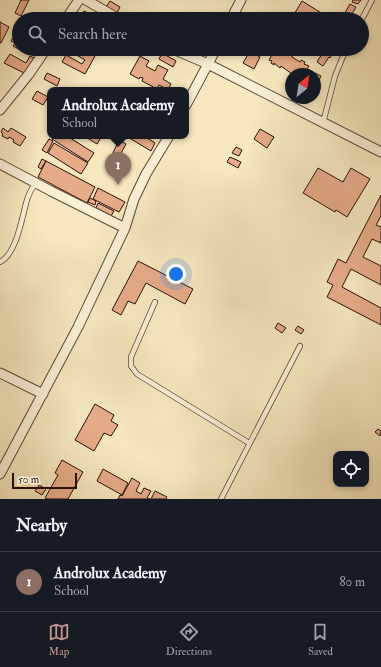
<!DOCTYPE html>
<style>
body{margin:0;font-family:"IM FELL Double Pica",serif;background:#242831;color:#f1f3f6}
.controls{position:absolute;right:12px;bottom:12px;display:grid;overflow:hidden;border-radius:8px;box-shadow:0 2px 6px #0003}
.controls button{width:36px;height:36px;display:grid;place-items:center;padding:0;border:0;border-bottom:1px solid #363941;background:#171b24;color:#f1f3f6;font:20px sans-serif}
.compass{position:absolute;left:285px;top:68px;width:36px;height:36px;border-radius:50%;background:#171b24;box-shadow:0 2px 6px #0003;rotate:30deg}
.scale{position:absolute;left:12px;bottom:10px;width:65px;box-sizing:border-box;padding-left:4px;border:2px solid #2b1007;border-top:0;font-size:11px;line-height:14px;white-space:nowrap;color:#2b1007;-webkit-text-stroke:3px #f9efd5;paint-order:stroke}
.you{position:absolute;left:176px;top:274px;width:14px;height:14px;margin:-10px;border:3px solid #fff;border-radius:50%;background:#1a73e8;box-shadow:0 0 0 6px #1a73e833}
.badge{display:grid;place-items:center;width:26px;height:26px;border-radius:50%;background:#c59692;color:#fff;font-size:13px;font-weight:700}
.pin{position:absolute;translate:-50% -33px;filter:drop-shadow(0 1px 2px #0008)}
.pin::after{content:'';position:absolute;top:21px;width:14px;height:12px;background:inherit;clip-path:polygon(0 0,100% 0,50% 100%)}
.popup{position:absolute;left:47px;top:87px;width:142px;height:52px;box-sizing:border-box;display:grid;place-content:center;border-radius:8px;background:#171b24;filter:drop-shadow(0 1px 3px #0005);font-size:13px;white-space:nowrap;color:#9ea1a6}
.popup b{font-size:15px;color:#f1f3f6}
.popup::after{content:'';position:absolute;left:50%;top:100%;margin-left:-8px;border:8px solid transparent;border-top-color:#171b24}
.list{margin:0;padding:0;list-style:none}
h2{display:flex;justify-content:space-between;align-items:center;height:52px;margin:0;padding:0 16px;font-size:17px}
h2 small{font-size:13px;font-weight:400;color:#9ea1a6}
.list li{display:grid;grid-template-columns:26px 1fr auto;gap:12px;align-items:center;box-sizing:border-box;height:60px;padding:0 16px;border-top:1px solid #363941}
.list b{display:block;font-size:15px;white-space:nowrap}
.list p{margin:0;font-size:13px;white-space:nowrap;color:#9ea1a6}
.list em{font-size:13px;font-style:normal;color:#9ea1a6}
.icon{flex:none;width:22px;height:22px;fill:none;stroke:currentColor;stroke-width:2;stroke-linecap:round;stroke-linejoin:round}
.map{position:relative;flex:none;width:381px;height:499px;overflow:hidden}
.search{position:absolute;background:#171b24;box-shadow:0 2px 6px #0003;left:12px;right:12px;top:12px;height:44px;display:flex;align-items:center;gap:10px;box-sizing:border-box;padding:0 14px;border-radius:22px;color:#9ea1a6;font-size:15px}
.sheet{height:112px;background:#171b24}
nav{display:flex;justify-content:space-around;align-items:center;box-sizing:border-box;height:56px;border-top:1px solid #363941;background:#171b24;font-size:11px;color:#9ea1a6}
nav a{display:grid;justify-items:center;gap:2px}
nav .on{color:#c59692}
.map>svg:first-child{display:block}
.building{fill:#e6ab89;stroke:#2b1007}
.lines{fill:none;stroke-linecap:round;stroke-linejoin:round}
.lane-casing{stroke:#5e4635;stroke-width:6}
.street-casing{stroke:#5e4635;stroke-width:11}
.lane{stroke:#f9efd5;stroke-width:4.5}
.street{stroke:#f9efd5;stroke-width:9}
</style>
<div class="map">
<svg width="381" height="499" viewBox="0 0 381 499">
<rect width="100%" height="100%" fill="#f6e7be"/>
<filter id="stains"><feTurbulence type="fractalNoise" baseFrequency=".005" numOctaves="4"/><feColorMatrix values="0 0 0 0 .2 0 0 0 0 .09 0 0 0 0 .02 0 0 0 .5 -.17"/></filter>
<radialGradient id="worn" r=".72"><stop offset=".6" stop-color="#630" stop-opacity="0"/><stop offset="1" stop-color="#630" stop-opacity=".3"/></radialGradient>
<path class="building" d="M21 0H29L21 16 15 13Z
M353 0H361L358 4 352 2Z
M110 1 120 7 117 13 106 7Z
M302 1 331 19H298L293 16Z
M350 4 356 7 349 19H345L342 18Z
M84 11 88 13 86 17 82 14Z
M76 12 84 17 83 19H72Z
M0 22 9 27 1 43H0Z
M17 30 19 31V49H30L28 54 13 46 15 43 11 41Z
M69 49H83L95 56 85 74 62 62 66 55 82 64 85 60 68 50Z
M275 49H282L286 51V53L288 54V53L293 55 292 57 300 62 301 60 305 62 304 64 309 66 304 74H292L281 66 280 68 274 63V65L271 63 272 61 269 60Z
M299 49H317L315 54 312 52 311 54 303 49 302 51Z
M325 49H330L334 51 330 58 329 57 323 66 317 62Z
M250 51 260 57 254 69 243 63Z
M162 53 176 61 173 67 159 59Z
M10 54 26 63 30 56 34 58 26 74 4 63Z
M140 56 149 61 146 66 155 71 158 65 168 70 163 79 171 84 168 90 159 85 157 89 142 81 143 78 140 77 139 79 130 74Z
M47 73 60 79 57 86 44 79Z
M315 73 321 76 315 88 314 74Z
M37 91 48 97 43 105 32 99Z
M3 128 8 132 11 128 26 137 20 146 13 142 14 140 9 137 8 139 2 136 3 134 1 132Z
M260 129 274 137 267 148 254 139Z
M54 136H67L94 153 88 162 52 139Z
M84 136H102L97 144Z
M126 136H144L155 143 151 151Z
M49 139 53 141 47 153 42 150Z
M119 140 126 144 119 157 113 153Z
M54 143 88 163 81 174 48 153Z
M236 147 242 150 239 156 232 153Z
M230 157 241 162 238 168 227 162Z
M42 159 46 161 41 169 38 167Z
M46 161 95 187 87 203 38 177Z
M318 168 343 182 351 168 370 179 347 217 336 210 335 212 303 193Z
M98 188 125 202 119 212 93 199Z
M381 195V216L376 225 381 227V243L372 239 363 257 381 266V285L351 269 342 287 381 308V325L327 297 333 285 327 282 338 259 346 263Z
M90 198 96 201 95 205 88 202Z
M98 203 114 211 111 216 96 208Z
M138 261 193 289 185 304 146 283 135 304 128 301 121 315 112 310Z
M278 323 286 328 282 333 275 328Z
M298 326 304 330 301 334 295 330Z
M95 404 114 415 111 421 118 425 111 436 104 433 94 451 75 440Z
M378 429 381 431 380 436 375 432Z
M62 460 83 472 68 499H48L45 498 58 475 55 473Z
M103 469 128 483 122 495 97 481Z
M132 478 140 483 136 491 141 494 144 488 151 491 147 498 150 499H118L120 495 122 496Z
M39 485 46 489 42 495 35 491Z
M155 491 167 497 166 499H151Z"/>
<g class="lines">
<g class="lane-casing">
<path id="lane" d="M362 19 372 0
M323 123 335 76 346 49
M0 262C17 254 22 216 27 200 29 193 32 188 36 183
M155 302 131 357V366L137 374 249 443
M221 499 300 346"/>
</g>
<g class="street-casing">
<path id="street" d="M86 0 119 19
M66 19 79 0
M231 19 241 0
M173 49 208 64 381 152
M186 105 216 49
M0 110 29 74 46 49
M0 164 51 191 125 228
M0 373 43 394
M0 474 78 327 125 228 134 199 146 174 169 136"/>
</g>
<use href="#lane" class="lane"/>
<use href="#street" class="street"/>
</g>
<rect width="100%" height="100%" filter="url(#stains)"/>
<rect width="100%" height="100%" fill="url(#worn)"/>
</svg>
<div class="controls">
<button><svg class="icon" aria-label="locate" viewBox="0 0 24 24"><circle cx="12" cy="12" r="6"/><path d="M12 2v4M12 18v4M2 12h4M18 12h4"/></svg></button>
</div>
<svg class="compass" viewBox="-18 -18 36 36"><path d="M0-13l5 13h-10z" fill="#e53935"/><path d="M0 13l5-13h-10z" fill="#9ea1a6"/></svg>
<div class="scale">50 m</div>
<div class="you"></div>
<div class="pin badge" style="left:118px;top:185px;background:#8d6e63">1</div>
<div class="popup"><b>Androlux Academy</b>School</div>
<div class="search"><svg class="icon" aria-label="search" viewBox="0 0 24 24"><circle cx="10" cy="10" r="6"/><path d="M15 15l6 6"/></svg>Search here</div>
</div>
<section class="sheet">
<h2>Nearby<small></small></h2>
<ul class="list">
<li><span class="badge" style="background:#8d6e63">1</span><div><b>Androlux Academy</b><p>School</p></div><em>80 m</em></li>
</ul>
</section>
<nav>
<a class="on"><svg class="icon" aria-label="map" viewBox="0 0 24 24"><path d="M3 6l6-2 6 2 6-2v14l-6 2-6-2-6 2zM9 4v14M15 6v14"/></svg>Map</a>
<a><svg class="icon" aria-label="directions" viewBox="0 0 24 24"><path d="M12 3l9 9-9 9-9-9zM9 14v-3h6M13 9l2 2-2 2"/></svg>Directions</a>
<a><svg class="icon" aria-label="saved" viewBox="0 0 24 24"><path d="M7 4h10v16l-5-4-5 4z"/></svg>Saved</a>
</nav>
